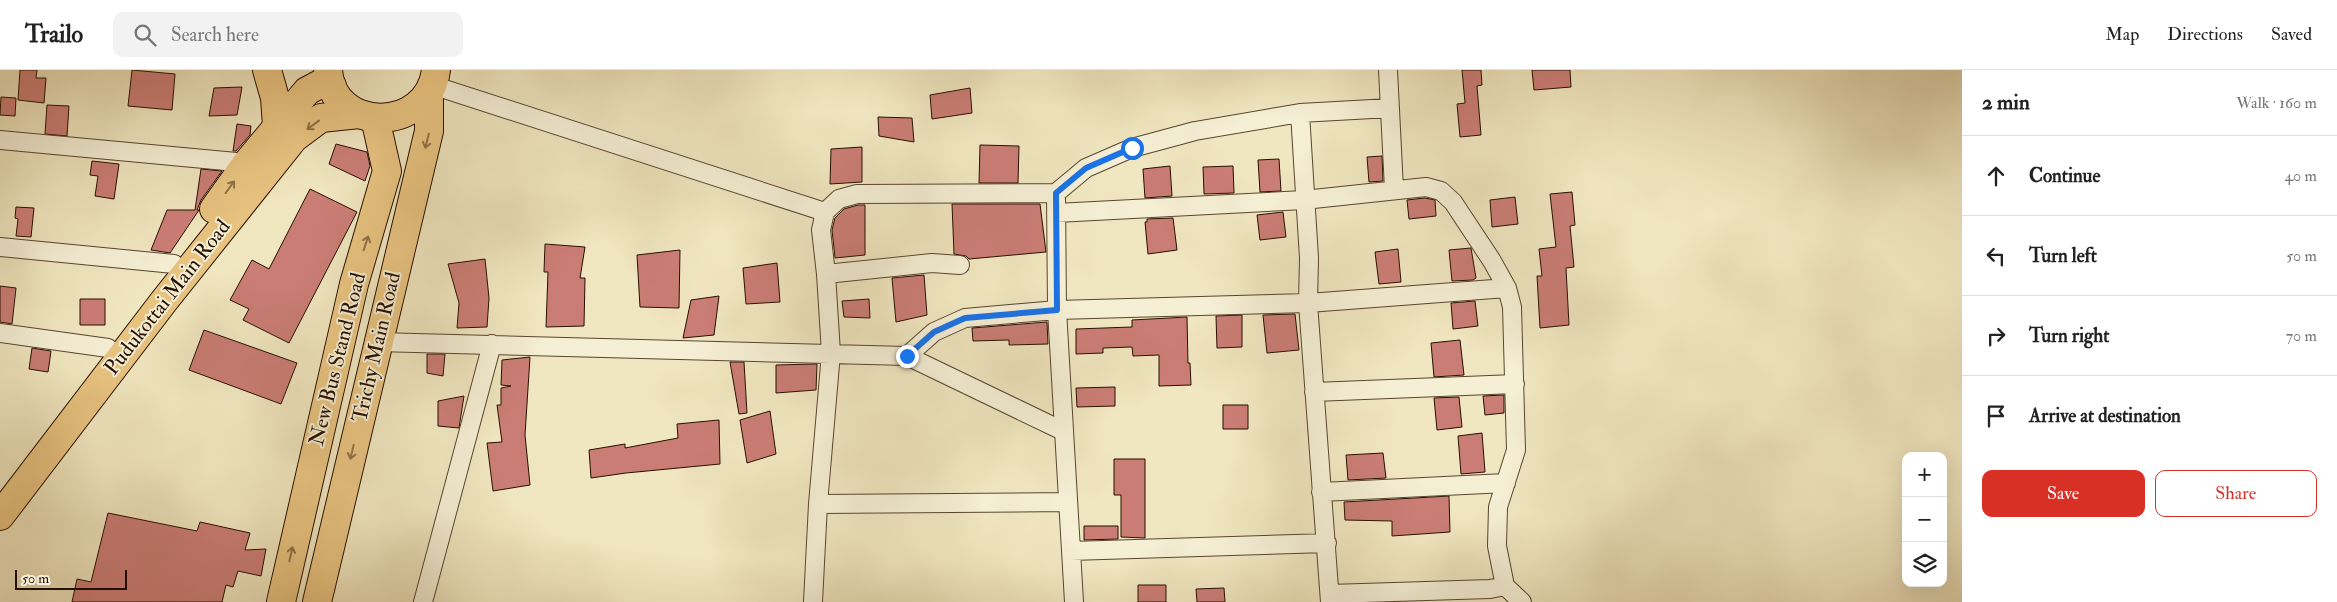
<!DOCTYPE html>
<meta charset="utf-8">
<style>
body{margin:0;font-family:"IM FELL Double Pica",serif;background:#f2f2f2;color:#222}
.controls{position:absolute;right:15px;bottom:15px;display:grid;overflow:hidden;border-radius:10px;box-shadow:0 5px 20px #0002}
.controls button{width:45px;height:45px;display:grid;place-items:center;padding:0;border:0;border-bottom:1px solid #e0e0e0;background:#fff;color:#222;font:25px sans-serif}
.scale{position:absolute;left:15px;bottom:12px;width:112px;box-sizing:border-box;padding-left:5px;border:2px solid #260f01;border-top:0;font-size:14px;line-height:18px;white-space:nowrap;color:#260f01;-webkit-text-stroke:4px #f5efd5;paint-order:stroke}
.stop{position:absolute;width:15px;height:15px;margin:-11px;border:4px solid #1a73e8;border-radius:50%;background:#fff}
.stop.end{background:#1a73e8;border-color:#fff;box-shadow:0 1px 5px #0008}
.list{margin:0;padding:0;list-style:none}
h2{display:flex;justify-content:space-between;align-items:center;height:65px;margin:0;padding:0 20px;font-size:21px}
h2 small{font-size:16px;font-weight:400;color:#767676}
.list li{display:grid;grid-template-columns:32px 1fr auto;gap:15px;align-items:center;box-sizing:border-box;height:80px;padding:0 20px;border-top:1px solid #e0e0e0}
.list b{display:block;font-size:19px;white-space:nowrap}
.list em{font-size:16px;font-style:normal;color:#767676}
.actions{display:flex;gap:10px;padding:15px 20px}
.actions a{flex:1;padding:11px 0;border:1px solid #d93025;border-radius:10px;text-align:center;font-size:18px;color:#d93025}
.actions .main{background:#d93025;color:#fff}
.icon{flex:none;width:28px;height:28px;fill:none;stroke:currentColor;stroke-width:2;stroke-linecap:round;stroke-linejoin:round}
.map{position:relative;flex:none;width:1962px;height:532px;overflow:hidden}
header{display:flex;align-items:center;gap:30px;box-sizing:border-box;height:70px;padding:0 25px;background:#fff;border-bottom:1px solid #e0e0e0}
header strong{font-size:24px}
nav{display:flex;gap:28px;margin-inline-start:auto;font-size:18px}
.search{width:350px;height:45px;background:#f2f2f2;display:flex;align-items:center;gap:12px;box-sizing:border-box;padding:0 18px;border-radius:10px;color:#767676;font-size:19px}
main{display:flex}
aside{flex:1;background:#fff}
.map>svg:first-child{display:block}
.building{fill:#ca7d75;stroke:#260f01}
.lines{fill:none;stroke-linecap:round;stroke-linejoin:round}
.street-casing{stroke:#584530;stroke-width:20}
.primary-casing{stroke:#260f01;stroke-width:30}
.highway-casing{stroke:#260f01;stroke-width:30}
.street{stroke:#f5efd5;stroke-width:18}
.primary{stroke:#e8c380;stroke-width:28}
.highway{stroke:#e8c380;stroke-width:28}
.oneway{stroke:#917247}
.route{stroke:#1a73e8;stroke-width:6}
.labels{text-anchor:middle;stroke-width:4;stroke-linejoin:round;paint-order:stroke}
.street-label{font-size:21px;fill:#260f01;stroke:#f5efd5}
</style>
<header>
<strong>Trailo</strong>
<div class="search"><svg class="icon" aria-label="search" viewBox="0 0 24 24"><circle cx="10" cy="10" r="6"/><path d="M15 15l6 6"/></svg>Search here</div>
<nav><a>Map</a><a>Directions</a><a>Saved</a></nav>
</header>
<main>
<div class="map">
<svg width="1962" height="532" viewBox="0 0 1962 532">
<rect width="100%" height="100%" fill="#f0e6bf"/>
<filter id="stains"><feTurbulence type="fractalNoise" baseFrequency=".004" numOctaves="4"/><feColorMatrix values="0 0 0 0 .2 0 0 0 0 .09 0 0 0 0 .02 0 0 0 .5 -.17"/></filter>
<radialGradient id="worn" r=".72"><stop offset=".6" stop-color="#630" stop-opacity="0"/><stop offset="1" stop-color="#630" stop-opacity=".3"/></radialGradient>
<path class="building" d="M20 0H37L36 8H46L44 33 18 30Z
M132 0 175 4 172 40 128 36Z
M1462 0H1481L1482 15 1477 16 1481 65 1460 67 1457 34 1465 33Z
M1532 0H1570L1571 17 1534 20Z
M242 17 237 45 209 46 214 18Z
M970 18 972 43 932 49 930 25Z
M1 27 16 28 15 46 0 45Z
M47 35 69 36 67 66 45 64Z
M878 47 912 48 914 72 879 66Z
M237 54 251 56 250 65 236 81H233Z
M336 74 367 82 370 96 365 111 329 94Z
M980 75 1019 76 1018 113H979Z
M862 77V112L830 114 831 79Z
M1382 86 1383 111 1369 112 1367 87Z
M1279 89 1281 121 1260 122 1258 90Z
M92 91 119 94 114 129 95 126 98 106 90 105Z
M1170 96 1172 126 1145 128 1143 99Z
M1233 96 1234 123 1204 124 1203 97Z
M201 99 222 101 201 130 197 140H199L170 183 151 180 167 140H195Z
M310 119 357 142 289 273 243 250 249 239 230 230 252 190 269 199Z
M1572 122 1575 155 1570 156 1574 197 1566 198 1569 255 1540 258 1537 206H1542L1539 179 1556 177 1550 124Z
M1515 127 1518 154 1492 157 1490 130Z
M1425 128 1435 130 1436 146 1409 149 1407 130Z
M952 134H1040L1046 182 969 189 966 186 954 184Z
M858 135H865V185L835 188 832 160 835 148 844 139Z
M16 137 34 138 31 167 16 166 18 149 15 148Z
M1283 142 1286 167 1260 170 1257 145Z
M1173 148 1177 180 1148 184 1145 152H1147V149Z
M545 174 585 177 580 208H585L584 256 546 257 548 202H544Z
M1471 178 1476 208 1473 210 1452 211 1449 180Z
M1398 179 1401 212 1379 214 1375 182Z
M680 180 679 238 640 237 637 185Z
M485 189 489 228 487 257 457 258 459 233 448 194Z
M777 193 780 232 746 234 743 198Z
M924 205 927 245 896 252 892 208Z
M0 216 16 218 12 254 0 252Z
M719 226 714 265 683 268 691 230Z
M80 229H105V255H80Z
M869 229 870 248 844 247 842 231Z
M1475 231 1478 256 1453 259 1451 233Z
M1295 244 1299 280 1267 283 1263 245Z
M1242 245V277L1217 278 1216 246Z
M1187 247 1188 293H1190L1191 315 1159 316V285L1133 286 1132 277 1103 278V283L1076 284V259L1132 257V250Z
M1047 252 1048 274 1009 275V270L973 271 972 258Z
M204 260 297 293 281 334 189 300Z
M1460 270 1464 305 1434 307 1431 273Z
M32 278 51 281 48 302 29 299Z
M427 284H445L443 306 427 303Z
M530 287 525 365 530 415 493 421 487 373 502 372 497 335H501V318L511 316 501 315 502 290Z
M730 292H744L747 343 739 344Z
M817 294 816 320 776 323V295Z
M1115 317V336L1077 337 1076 318Z
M1504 325V343L1485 345 1483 326Z
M464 326 459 358 438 356V331Z
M1459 327 1462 357 1437 360 1434 328Z
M1223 335H1248V359H1223Z
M770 341 776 384 747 393 740 350Z
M719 350 720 394 626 403 591 408 589 380 625 374V378L678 368 677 354Z
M1482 363 1485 402 1461 404 1458 366Z
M1383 383 1386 408 1348 410 1346 385Z
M1114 389H1145V468L1121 467V425H1114Z
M1449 426 1450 462 1392 466V451L1345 450 1344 432Z
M108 443 197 461 200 452 250 463 245 480 266 479 261 506 238 501 233 517 226 515 222 532H72L77 509 91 512Z
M1084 456H1118V469L1084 470Z
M1138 515H1166V532H1138Z
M1224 518 1225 532H1197L1196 519Z"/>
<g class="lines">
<g class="street-casing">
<path id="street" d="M1388 0 1394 119
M432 15 825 142
M1300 43 1309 188 1308 233 1330 532
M0 70 247 93
M1056 143 1304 130 1426 117 1441 121 1453 132 1492 191 1507 218 1512 237 1516 380 1498 437 1497 476 1505 516 1522 532
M0 177 174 194
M826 204 932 193 960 195
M0 263 108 278
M377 272 907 286 1063 361
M907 286 934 262 965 248 1057 240 1308 233 1507 218
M1314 322 1515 314
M1321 422 1506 413
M818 434 1068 432
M1071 481 1327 473
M1330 524 1490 519 1505 516
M423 532 492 274
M813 532 818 434 831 283 826 204 821 160 825 142 839 129 857 124 1056 123
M1074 532 1057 240 1056 123 1086 98 1132 78 1195 61 1300 43 1390 38"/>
</g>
<g class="primary-casing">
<path id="primary" d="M214 139 247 93 307 21 322 13 332 16
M0 446 164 231 294 68 321 48 359 44
M281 532 354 214 387 101 375 48
M317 532 429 61V22"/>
</g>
<g class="highway-casing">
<path id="highway" d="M267 0 275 28 277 56
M328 0C332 63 428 64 436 0"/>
</g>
<use href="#street" class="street"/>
<use href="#primary" class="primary"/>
<use href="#highway" class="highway"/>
</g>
<defs><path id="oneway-shaft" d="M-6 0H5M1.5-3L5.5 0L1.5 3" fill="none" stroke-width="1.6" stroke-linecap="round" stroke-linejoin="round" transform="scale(1.25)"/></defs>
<g class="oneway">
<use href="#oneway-shaft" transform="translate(313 55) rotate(144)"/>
<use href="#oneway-shaft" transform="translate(427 71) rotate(104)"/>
<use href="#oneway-shaft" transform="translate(230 117) rotate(-54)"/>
<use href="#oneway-shaft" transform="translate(366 173) rotate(-72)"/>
<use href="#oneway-shaft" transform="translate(352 382) rotate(103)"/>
<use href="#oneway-shaft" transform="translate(291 484) rotate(-77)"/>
</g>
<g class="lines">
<path class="route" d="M907 286 934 262 965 248 1057 240 1056 123 1086 98 1132 78"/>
</g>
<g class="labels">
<g class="street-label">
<text transform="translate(167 227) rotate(-52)" y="7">Pudukottai Main Road</text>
<text transform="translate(376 277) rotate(-77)" y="7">Trichy Main Road</text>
<text transform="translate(337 289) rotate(-76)" y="7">New Bus Stand Road</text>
</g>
</g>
<rect width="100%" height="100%" filter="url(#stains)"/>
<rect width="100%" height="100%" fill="url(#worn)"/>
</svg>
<div class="controls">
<button>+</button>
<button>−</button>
<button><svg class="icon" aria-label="layers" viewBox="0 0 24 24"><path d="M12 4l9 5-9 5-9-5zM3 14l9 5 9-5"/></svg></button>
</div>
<div class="scale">50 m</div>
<div class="stop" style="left:1132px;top:78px"></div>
<div class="stop end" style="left:907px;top:286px"></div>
</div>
<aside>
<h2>2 min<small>Walk · 160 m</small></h2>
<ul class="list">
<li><svg class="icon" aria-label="ahead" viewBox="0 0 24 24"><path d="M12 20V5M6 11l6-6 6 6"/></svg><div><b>Continue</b></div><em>40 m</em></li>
<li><svg class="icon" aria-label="left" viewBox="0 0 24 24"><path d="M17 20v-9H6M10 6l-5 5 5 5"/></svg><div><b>Turn left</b></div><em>50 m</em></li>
<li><svg class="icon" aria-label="right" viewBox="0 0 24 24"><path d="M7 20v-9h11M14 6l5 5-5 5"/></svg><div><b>Turn right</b></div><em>70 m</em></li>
<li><svg class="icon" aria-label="arrive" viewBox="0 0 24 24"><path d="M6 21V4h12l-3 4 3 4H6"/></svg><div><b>Arrive at destination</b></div></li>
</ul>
<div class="actions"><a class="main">Save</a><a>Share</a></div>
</aside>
</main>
